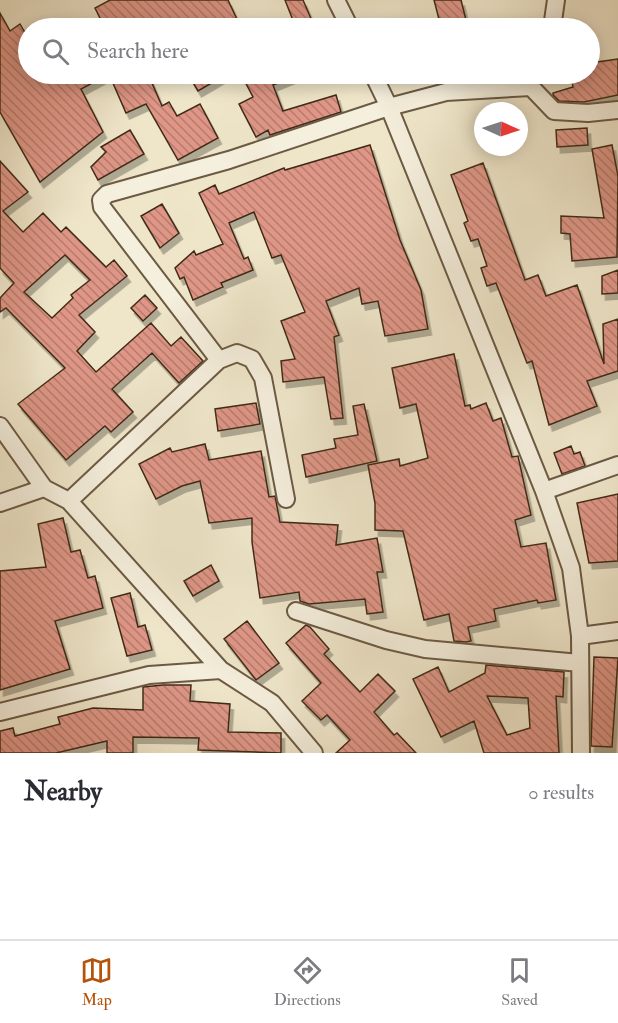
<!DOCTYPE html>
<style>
body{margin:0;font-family:"IM FELL Double Pica",serif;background:#f2f2f3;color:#2b2b33}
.compass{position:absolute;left:474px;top:102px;width:54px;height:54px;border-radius:50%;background:#fff;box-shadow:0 3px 15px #0003;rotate:93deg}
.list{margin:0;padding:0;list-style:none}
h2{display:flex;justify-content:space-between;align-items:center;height:78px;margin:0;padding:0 24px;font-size:26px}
h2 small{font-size:20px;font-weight:400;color:#7c7c81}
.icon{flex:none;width:33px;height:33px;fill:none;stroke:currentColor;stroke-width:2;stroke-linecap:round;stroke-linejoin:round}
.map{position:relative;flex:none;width:618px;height:753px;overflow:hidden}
.search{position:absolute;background:#fff;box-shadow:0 3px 15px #0003;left:18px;right:18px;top:18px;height:66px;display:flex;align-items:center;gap:15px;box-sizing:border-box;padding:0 21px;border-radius:33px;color:#7c7c81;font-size:22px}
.sheet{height:186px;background:#fff}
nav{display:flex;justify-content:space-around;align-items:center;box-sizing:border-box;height:84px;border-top:2px solid #e1e1e2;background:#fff;font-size:16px;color:#7c7c81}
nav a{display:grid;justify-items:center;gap:3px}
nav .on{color:#b45309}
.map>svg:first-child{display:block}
.building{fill:url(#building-back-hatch);stroke:#412c18;stroke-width:1.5;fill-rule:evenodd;filter:url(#shadow)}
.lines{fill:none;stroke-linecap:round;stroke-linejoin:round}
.minor-casing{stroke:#6c5a44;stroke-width:20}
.minor{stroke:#f5efdd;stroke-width:16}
</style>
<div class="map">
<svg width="618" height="753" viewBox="0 0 618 753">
<defs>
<pattern id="building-back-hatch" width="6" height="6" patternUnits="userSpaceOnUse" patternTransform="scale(1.5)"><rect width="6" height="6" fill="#df9687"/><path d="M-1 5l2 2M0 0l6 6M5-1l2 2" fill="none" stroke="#b67b6d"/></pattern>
<filter id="shadow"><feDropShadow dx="3.5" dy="6" stdDeviation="0" flood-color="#0004"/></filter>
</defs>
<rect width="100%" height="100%" fill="#efe6ca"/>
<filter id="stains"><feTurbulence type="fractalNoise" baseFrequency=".00333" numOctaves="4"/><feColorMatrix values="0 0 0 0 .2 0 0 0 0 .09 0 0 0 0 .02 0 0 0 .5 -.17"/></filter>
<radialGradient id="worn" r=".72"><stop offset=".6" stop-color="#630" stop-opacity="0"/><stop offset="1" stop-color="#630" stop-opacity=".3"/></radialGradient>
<path class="building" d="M110 0H228L241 28H105L95 8Z
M285 0H303L315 28H296Z
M434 0H461L468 28H449L448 25 441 27Z
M0 13 10 31 20 24 28 38V74H148L162 106 169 102 177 116 200 104 218 138 178 160 146 104 126 113 109 74 81 89 103 132 40 182 0 112Z
M618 59V95L584 102 559 101 553 95V93L573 87 571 74H590V63Z
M188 74H227L198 91Z
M241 74H300L273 85 283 111 336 95 341 112 270 135 268 130 256 137 239 104 253 97Z
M587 128 588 145 557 147 556 130Z
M130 130 144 154 98 180 91 167 106 152 101 147Z
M370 145 400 240 421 290 428 329 385 336 378 301 362 304 359 288 326 301 339 335 334 337 343 418 331 419 324 377 283 382 281 361 295 359 281 321 305 312 281 255 272 258 254 212 229 223 244 259 248 257 253 270 221 283 223 287 193 300 184 277 180 279 175 268 194 251 196 255 223 244 199 193 215 185 219 194 284 168 285 170Z
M612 145 618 176 617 257 572 261 570 234 561 233V216L604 218 592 149Z
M0 161 28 192 3 211 23 232 43 213 61 232 66 227 106 267 114 260 127 276 79 315 95 332 77 351 96 372 151 323 171 346 181 337 203 361 179 383 152 353 112 389 133 412 111 432 105 426 66 460 18 404 65 368 6 308 0 312V298L14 283 0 268ZM65 255 90 280 71 295 73 298 52 318 24 292Z
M483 163 525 280 538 275 546 296 577 285 604 364 603 324 618 319V371L587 381 597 406 549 425 532 361 527 363 496 283 487 286 481 268 487 266 478 239 471 241 464 223 468 221 451 175Z
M162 204 179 233 160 248 141 216Z
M618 270V293L602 294V276Z
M145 295 157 308 143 321 131 308Z
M454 354 465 406 470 405 471 409 486 403 493 421 501 418 512 457 518 456 531 515 515 520 521 547 546 543 556 600 538 603 537 600 494 609 496 621 468 627 471 641 466 642 454 641 449 614 424 620 403 531 375 530V503L368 465 399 459 400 466 428 458 416 404 400 408 392 368Z
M256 403 260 424 218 431 215 409Z
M364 404 377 461 306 477 302 455 336 448 334 439 358 435 353 406Z
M205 444 209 460 261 451 269 497 275 496 280 522 338 525 336 545 377 538 383 572H377L383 612 367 614 365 599 309 604 300 601 299 592 260 598 252 542V518L209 523 200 481 182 486 156 499 139 464 170 448 172 452Z
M571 446 574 454 580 452 585 466 562 474 554 453Z
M618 494V561L589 563 577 503Z
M63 518 71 552 80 550 88 578 95 576 103 608 55 621 70 669 0 690V571L46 567 38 524Z
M211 565 219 581 193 596 184 581Z
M130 593 138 627 145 625 152 650 127 656 111 598Z
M247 621 279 663 256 680 224 639Z
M306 625 310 627 329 649 324 654 360 692 378 674 395 691 374 712 394 735 397 733 416 753H336L350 740 327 715 321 720 302 701 321 683 286 643Z
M594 657 618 658 612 747 591 746Z
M486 665 564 672 563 697 556 696 559 753H484L474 721 441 737 413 679 438 667 449 692 485 673ZM487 696 528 698 530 728 507 735Z
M163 685H191L190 701 230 704 228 732 281 733V753L198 750 199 738 133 737V753H107V741L56 753H0V731L13 728 15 736 60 724 58 717 93 708 143 710V687Z"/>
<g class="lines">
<g class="minor-casing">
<path id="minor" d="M336 0 350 28
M552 28 556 0
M373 74 389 107 544 491 571 568 580 636 581 753
M219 360 102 207 101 200 107 194 229 160 389 107 446 92 531 87 554 111 588 113 618 110
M0 426 44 488
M544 491 618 465
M69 501 219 360 237 353 252 359 263 378 286 499
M0 503 44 488 69 501 221 670 272 703 314 753
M296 611 386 640 425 649 580 663
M580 636 618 631
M0 712 149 675 221 670"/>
</g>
<use href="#minor" class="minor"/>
</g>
<rect width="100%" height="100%" filter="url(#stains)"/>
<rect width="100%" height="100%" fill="url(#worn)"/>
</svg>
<svg class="compass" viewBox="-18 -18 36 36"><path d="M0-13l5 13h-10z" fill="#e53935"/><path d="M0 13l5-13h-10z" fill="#7c7c81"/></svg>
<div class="search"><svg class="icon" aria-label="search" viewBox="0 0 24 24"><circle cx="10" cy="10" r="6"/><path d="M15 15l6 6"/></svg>Search here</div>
</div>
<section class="sheet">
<h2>Nearby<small>0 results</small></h2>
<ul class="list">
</ul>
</section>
<nav>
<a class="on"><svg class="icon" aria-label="map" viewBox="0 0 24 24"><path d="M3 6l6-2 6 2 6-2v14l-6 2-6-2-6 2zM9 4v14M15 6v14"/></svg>Map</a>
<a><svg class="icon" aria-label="directions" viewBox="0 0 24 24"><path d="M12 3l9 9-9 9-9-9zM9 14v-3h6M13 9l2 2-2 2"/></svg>Directions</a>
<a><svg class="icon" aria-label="saved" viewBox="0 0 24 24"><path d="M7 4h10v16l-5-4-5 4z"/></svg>Saved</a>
</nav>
